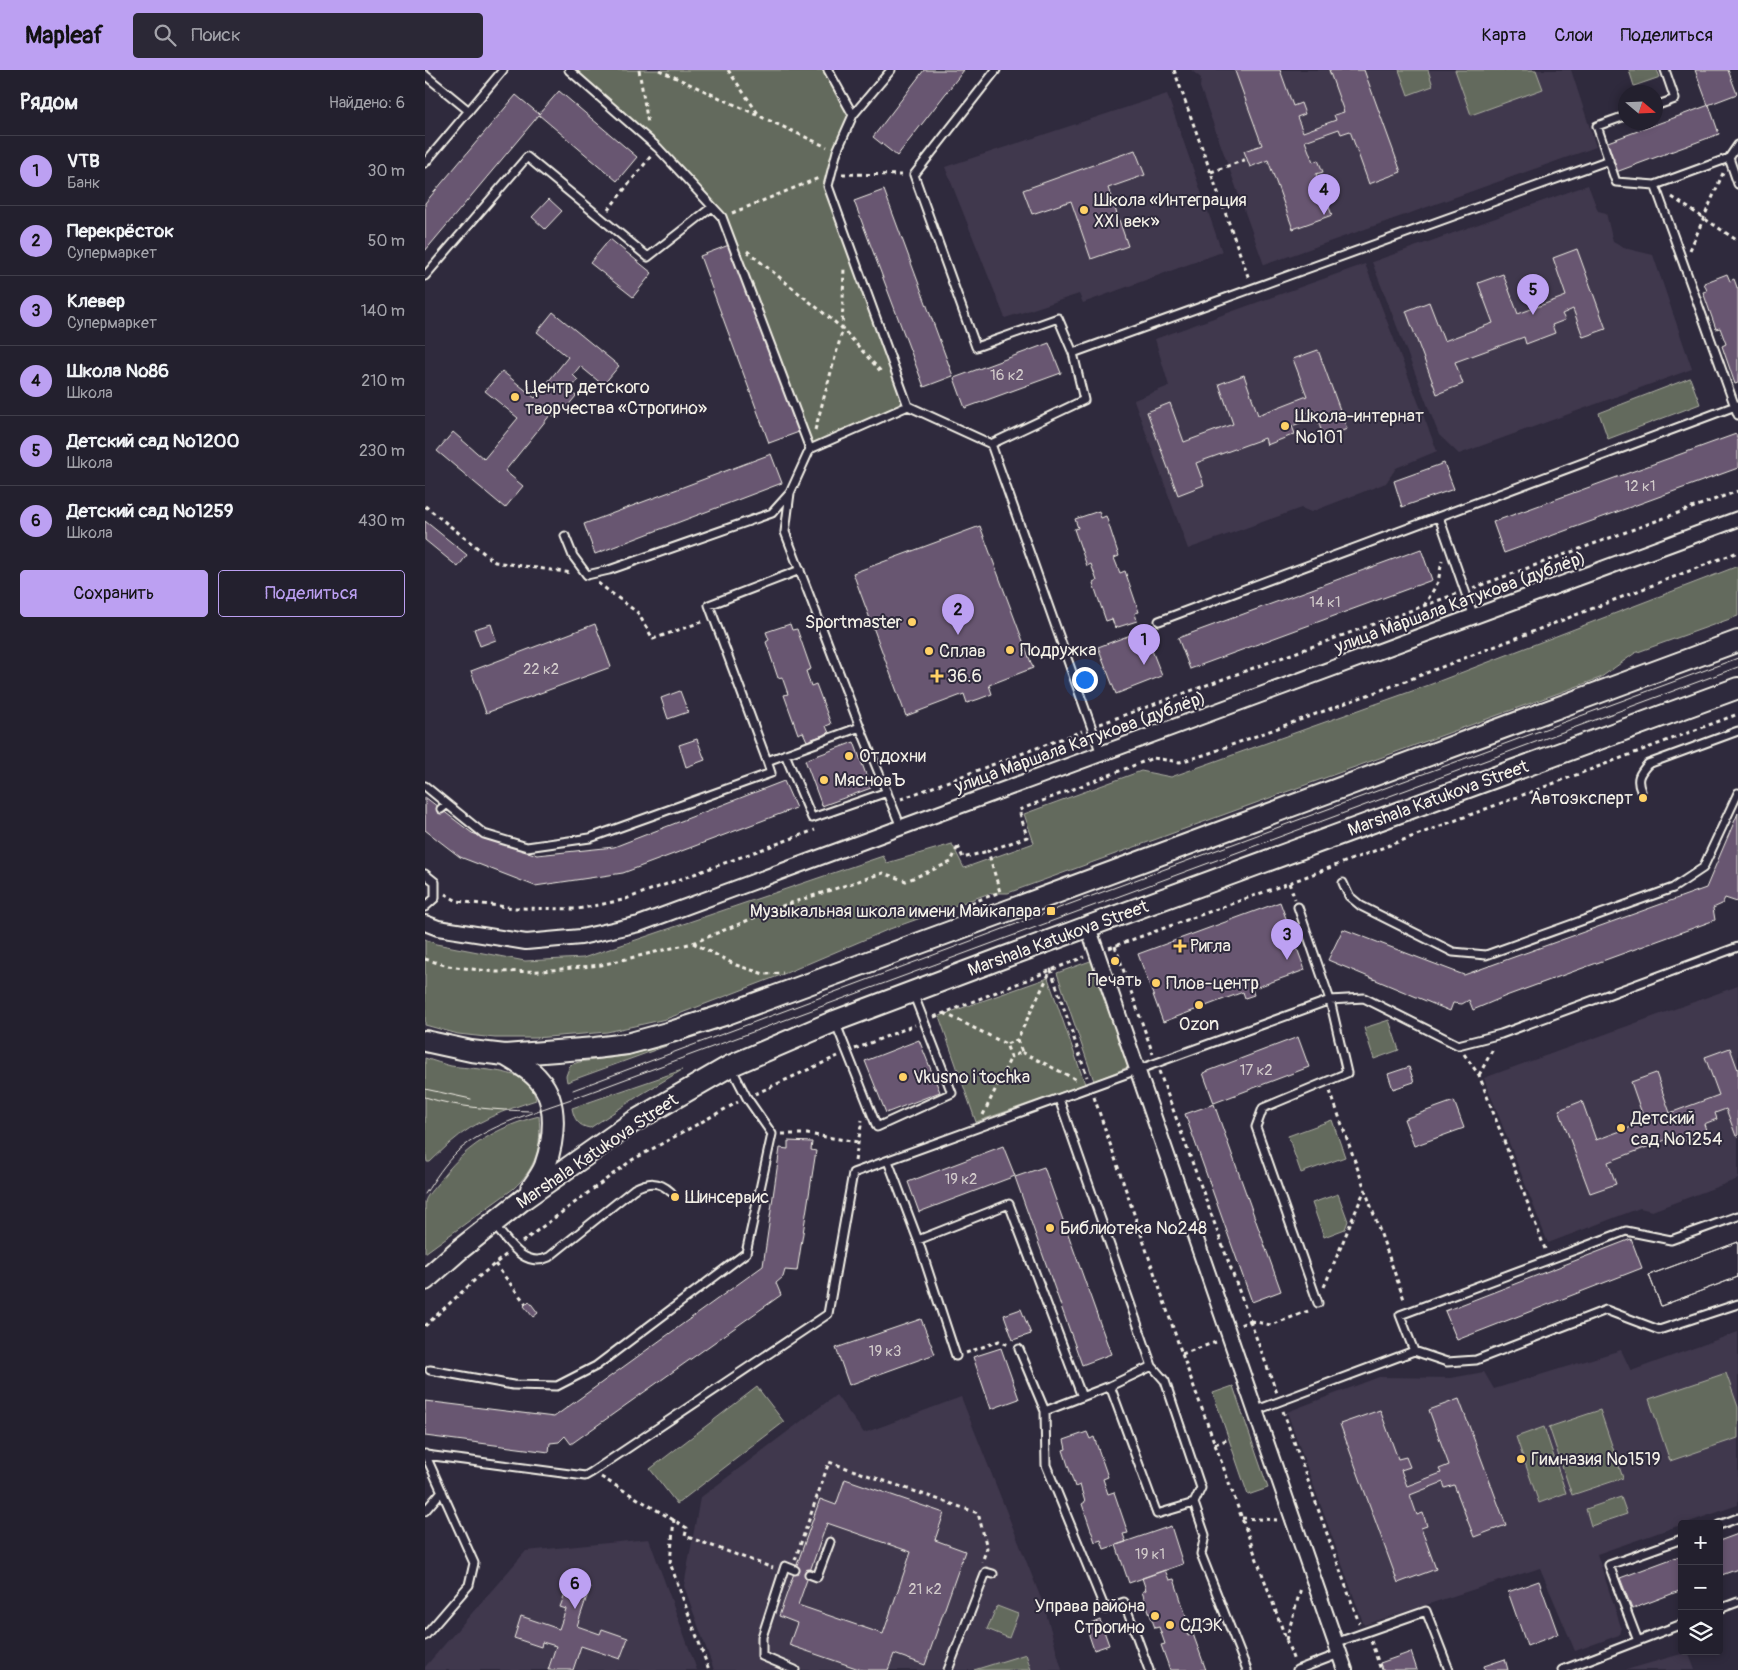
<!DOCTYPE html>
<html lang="ru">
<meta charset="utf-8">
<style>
body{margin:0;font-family:Pangolin,sans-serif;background:#2b2836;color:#f1f3f6}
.controls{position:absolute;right:15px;bottom:15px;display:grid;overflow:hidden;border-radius:5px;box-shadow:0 2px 8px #0003}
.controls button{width:45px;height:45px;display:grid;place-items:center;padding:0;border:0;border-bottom:1px solid #403e4a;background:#23202e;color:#f1f3f6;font:25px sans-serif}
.compass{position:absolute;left:1193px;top:15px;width:45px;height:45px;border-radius:50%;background:#23202e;box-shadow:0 2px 8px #0003;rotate:109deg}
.you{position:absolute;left:659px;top:609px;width:18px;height:18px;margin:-12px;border:4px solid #fff;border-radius:50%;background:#1a73e8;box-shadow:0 0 0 8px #1a73e833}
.badge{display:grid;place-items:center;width:32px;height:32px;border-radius:50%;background:#bca0f2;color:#111;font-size:16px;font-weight:700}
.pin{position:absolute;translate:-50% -41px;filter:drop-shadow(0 1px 2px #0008)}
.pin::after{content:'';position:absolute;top:26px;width:18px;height:15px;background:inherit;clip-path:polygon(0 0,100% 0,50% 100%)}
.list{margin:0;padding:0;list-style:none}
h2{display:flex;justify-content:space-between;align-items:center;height:65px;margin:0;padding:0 20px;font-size:21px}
h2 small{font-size:16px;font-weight:400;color:#a3a3aa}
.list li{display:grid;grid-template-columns:32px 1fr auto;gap:15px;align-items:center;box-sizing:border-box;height:70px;padding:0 20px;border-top:1px solid #403e4a}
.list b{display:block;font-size:19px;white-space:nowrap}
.list p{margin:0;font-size:16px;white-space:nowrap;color:#a3a3aa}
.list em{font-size:16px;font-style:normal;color:#a3a3aa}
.actions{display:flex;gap:10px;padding:15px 20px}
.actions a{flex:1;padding:11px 0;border:1px solid #bca0f2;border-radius:5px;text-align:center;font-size:18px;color:#bca0f2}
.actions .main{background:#bca0f2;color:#111}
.icon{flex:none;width:28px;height:28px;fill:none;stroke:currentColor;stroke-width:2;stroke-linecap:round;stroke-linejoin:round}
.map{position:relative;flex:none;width:1313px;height:1600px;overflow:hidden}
header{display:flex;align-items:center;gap:30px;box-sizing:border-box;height:70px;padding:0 25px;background:#bca0f2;color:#111}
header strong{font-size:24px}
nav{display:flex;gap:28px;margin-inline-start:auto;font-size:18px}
.search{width:350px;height:45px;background:#2b2836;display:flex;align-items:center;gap:12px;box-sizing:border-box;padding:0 18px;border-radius:5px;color:#a3a3aa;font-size:19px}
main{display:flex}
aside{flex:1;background:#23202e}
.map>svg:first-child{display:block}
.built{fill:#40384d}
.green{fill:#646a5d;stroke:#acaea2}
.building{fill:#685771;stroke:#f4f1e8;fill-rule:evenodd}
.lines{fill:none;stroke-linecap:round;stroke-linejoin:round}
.lane-casing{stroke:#f4f1e8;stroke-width:11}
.street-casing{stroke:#f4f1e8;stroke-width:18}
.secondary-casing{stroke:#f4f1e8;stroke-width:24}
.path{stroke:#f4f1e8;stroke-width:3;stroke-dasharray:4 4;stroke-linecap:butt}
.lane{stroke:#2f2a3d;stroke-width:7}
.street{stroke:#2f2a3d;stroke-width:14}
.secondary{stroke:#2f2a3d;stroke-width:20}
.tram{stroke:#f4f1e8;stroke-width:1}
.poi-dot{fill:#ffd166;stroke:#2f2a3d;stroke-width:2}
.labels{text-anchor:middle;stroke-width:4;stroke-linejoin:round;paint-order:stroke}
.number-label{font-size:15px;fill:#d1caca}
.poi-label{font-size:18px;fill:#f4f1e8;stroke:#2f2a3d;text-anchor:start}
.street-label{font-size:18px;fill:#f4f1e8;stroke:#2f2a3d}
</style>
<header>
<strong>Mapleaf</strong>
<div class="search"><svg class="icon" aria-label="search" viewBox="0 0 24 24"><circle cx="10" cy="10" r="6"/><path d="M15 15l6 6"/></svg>Поиск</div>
<nav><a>Карта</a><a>Слои</a><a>Поделиться</a></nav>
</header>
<main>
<aside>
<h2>Рядом<small>Найдено: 6</small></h2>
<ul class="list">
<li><span class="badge">1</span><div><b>VTB</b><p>Банк</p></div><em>30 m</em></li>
<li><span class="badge">2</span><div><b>Перекрёсток</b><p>Супермаркет</p></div><em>50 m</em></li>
<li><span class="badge">3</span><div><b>Клевер</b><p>Супермаркет</p></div><em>140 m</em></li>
<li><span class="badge">4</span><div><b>Школа №86</b><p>Школа</p></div><em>210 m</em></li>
<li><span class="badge">5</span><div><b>Детский сад №1200</b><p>Школа</p></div><em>230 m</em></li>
<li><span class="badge">6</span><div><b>Детский сад №1259</b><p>Школа</p></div><em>430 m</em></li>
</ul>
<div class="actions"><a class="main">Сохранить</a><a>Поделиться</a></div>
</aside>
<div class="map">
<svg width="1313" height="1600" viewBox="0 0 1313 1600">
<rect width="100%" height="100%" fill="#2f2a3d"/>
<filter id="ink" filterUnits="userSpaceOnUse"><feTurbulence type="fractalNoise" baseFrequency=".02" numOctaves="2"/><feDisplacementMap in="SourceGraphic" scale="10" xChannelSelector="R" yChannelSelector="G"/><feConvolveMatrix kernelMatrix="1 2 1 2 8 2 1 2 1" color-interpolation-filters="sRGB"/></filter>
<g filter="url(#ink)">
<path class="built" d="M766 0H1146L1171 77 839 195 775 17 776 8Z
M742 24 797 182 658 233 654 224 580 248 520 97Z
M1163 115 1173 141 1181 143 1188 172 1199 178 1228 185 1267 299 1034 384 1014 365 947 192Z
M940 194 1012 381 971 398 961 413 886 442 876 438 763 479 709 330 744 316 730 269Z
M1313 916V1109L1227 1141 1215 1138 1123 1173 1059 1008Z
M1313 1262V1435L1172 1484 1196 1557 1194 1565 1150 1581 1115 1498 939 1555 862 1342 954 1307 1026 1308 1059 1302 1069 1319 1196 1280 1206 1301Z
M411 1325 439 1363 536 1327 619 1536 637 1600H289L259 1516 275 1428Z
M224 1469 272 1600H0V1597L101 1481Z
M1263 1582 1270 1600H1201Z"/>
<path class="green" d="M149 0H403L428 45 403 116 483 336 385 379 297 147 233 78Z
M974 0H1003L1008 16 983 25Z
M1030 0H1111L1118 19 1046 45Z
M1204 0H1232L1235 7 1209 16Z
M1265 308 1275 334 1183 369 1174 343Z
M1313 496V546L1210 583 1175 608 583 823H565L462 860 361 903 241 949 182 962 110 968H70L33 964 0 955V869L11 874 100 891 158 888 458 786 462 793 527 774 539 798 609 773 599 744 716 701 746 707 1004 615Z
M668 890 705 993 703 997 669 1011 632 903Z
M623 908 660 1014 551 1052 514 946Z
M964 950 974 980 949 989 939 958Z
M241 976 142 1012 141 1006 145 995 154 992 199 986Z
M0 988C9 991 18 994 26 996 46 999 83 999 99 1010 106 1015 109 1022 111 1030 80 1040 50 1051 25 1073 18 1079 12 1086 5 1092H2L0 1080Z
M257 1000 215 1025 165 1058C153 1056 149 1049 147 1038Z
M114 1046C117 1077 111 1098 88 1119L0 1183C0 1170 0 1144 0 1132 1 1126 9 1118 13 1113 39 1077 71 1057 114 1046Z
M907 1050 920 1087 876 1103 863 1066Z
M913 1124 923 1151 920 1159 899 1167 887 1133Z
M1301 1303 1313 1337V1368L1245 1391 1224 1329Z
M808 1316 843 1418 823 1425 788 1323Z
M332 1317 359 1352 252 1434 225 1399Z
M1175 1340 1198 1408 1147 1425 1124 1357Z
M1119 1357 1141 1423 1114 1433 1091 1367Z
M1196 1427 1202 1444 1166 1456 1161 1439Z
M572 1536 593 1544 584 1568 562 1559Z
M601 1584 606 1600H549Z"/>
<path class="building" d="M499 0H539L472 86 448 67Z
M812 0H855L868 36 876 33 880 44 872 47 878 62 911 50 909 45 919 42 904 0H939L976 102 944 114 925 61 916 64 914 59 880 71 888 92 893 90 898 102 891 104 907 145 868 159 843 90 825 97 819 81 837 75 810 1Z
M1270 0H1303L1312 24 1283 35Z
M134 21 212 87 192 111 114 45 0 181V133L91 25 114 44Z
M1284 35 1294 64 1191 102 1180 73Z
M710 80 720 105 683 118 703 176 666 189 646 131 607 144 598 120Z
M459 120 528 306 499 317 429 131Z
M124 129 137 141 120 159 107 147Z
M185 169 227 203 208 227 165 193Z
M304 175 374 362 344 373 275 186Z
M1152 179 1181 259 1158 267 1148 239 1137 244 1140 250 1127 255 1130 263 1101 274 1099 267 1030 292 1038 314 1012 324 981 241 1004 232 1019 271 1068 253 1053 213 1078 204 1093 244 1141 226 1128 188Z
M1302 204 1305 211 1309 209 1313 220V313L1310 314 1297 276 1301 274 1295 258 1291 259 1278 222 1282 221 1279 213Z
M128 242 194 296 178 315 155 296 148 305 153 310 145 320 151 326 132 349 126 344 80 401 98 416 80 438 12 381 28 362 59 389 93 348 60 321 77 301 110 328 143 287 112 262Z
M624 273 636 303 540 338 529 308Z
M893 280 922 359 899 368 889 340 878 344 880 351 867 356 870 364 842 375 840 368 771 393 779 415 753 425 722 342 745 333 759 372 808 354 794 314 819 305 833 345 882 326 868 289Z
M1311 364 1313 371V398L1079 483 1068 452Z
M346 384 357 413 170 484 159 454Z
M1019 393 1029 419 977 437 969 411Z
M674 441 676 448 681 446 694 486 689 488 695 503 700 501 714 542 710 543 712 551 690 558 687 549 681 551 668 513 672 511 666 494 662 496 649 459 653 458 650 449Z
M0 451 42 485 33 497 0 470Z
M555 456 608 598 564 615 567 624 554 629 542 633 539 624 481 646 428 503Z
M996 479 1007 510 765 599 753 568Z
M66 554 71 570 55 576 49 559Z
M170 554 186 597 61 643 46 601Z
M365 554 367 560 372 559 386 599 381 601 386 616 391 614 406 654 401 656 404 663 382 671 378 662 373 664 359 625 363 624 357 607 353 608 341 572 344 570 341 562Z
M719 560 737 606 691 624 673 577Z
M255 621 263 642 243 649 236 628Z
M272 669 280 690 261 697 254 675Z
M429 672 446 718 397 736 380 690Z
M359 711 371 738 198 803 110 816 35 787 0 760V727L47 763 112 785 189 777Z
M1313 743V830L1312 832 1300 828 1297 834 1288 838 1290 850 1081 926 1048 940 1044 930 1037 934 1028 933 1025 941 903 890 918 859 1039 905 1281 818Z
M855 832 880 900 827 919 829 925 820 928 818 922 738 952 713 884Z
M873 967 884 997 789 1033 778 1003Z
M494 970 515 1022 461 1043 440 991Z
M1305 978 1313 1000V1066H1311L1301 1039 1290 1043 1292 1049 1279 1054 1282 1063 1254 1073 1251 1066 1183 1092 1191 1114 1165 1123 1134 1040 1157 1031 1171 1070 1220 1052 1206 1012 1231 1003 1245 1043 1294 1025 1280 987Z
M984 997 989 1012 968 1019 963 1004Z
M1029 1031 1039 1058 989 1076 979 1049Z
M789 1034 856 1221 827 1232 760 1044Z
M363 1071 387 1072 386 1080 391 1081 372 1201 360 1200 358 1207 351 1213 356 1225 146 1374 140 1366 134 1372 125 1373 124 1382 0 1366V1331L129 1347 338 1196 355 1078 363 1079Z
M578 1076 590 1106 494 1142 483 1112Z
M619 1097 686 1284 657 1295 590 1107Z
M1206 1169 1217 1198 1032 1270 1020 1241Z
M1313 1172V1207L1236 1236 1224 1205Z
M1313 1172V1207L1236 1236 1224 1205Z
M104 1231 113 1243 108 1247 99 1236Z
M596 1239 606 1264 588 1270 579 1245Z
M496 1249 510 1284 424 1315 411 1278Z
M576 1278 594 1329 566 1339 548 1287Z
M1034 1329 1081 1455 1049 1467 1029 1415 1020 1418 1018 1412 985 1425 992 1445 998 1443 1002 1456 996 1458 1011 1499 973 1513 915 1354 955 1340 973 1389 981 1387 985 1397 976 1400 982 1416 1016 1403 1014 1399 1024 1395 1004 1340Z
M662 1362 665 1369 669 1367 683 1407 678 1409 683 1424 689 1422 703 1463 698 1464 701 1472 679 1479 676 1470 670 1472 657 1434 660 1432 655 1415 650 1417 638 1380 641 1379 639 1370Z
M420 1409 519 1443 510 1470 540 1481 500 1595 469 1584 463 1600H437L364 1575 372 1553 354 1546 395 1429 411 1435ZM402 1453 486 1482 458 1564 373 1535Z
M746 1456 758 1494 704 1513 691 1475Z
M1313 1464V1499L1294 1506V1471Z
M1257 1485V1520L1207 1539 1195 1508Z
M740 1500 744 1510 749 1509 762 1549 757 1551 763 1566 768 1564 781 1600H745L736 1575 740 1574 734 1557 730 1558 717 1522 721 1520 717 1508Z
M145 1510 165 1517 152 1556 175 1564 177 1559 203 1568 195 1589 156 1576 148 1600H123L131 1576 117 1572 116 1577 89 1568 96 1546 134 1559 141 1539 135 1537Z
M1114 1511 1133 1564 1102 1576 1083 1522Z
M675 1550 684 1575 669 1580 661 1556Z
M986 1582 992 1600H957L955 1593Z
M1080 1589 1083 1600H1060L1059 1596Z"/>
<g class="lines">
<g class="lane-casing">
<path id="lane" d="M144 0 233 78 297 147 385 379 365 423 360 462 435 657 476 757
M403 0 428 45 466 0
M571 0 489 105 551 277 633 248 648 283
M0 5 44 41
M1230 36 1250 29 1240 0
M428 45 412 81 403 116 483 336 566 374 676 684
M1200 46 1172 56 1191 112 1230 115 1304 88
M1313 75 1304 88 1313 114
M0 93 78 0
M1230 115 1313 345
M0 206 102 87 223 187 287 137
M566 374 659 330 648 283 1184 90
M385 379 483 336
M1014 447 1049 547
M140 466 148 486 162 505 184 500 347 443 365 423
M734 551 1313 335
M360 684 387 748 462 722
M342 691 284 535 375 500
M0 716 22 734
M1216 721C1211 709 1214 704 1223 694L1313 661
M16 739 22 734 59 764 102 777 165 768 346 703 342 691 435 657
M0 804 10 812V828L0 837
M918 813 924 826 936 836 1028 882 1061 885 1248 818 1278 798 1313 723
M873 837 905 930 922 1003 838 1038 831 1057 893 1233
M411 954 452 1057 527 1023 488 923
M634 1029 727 1296 740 1311 776 1418 769 1433 780 1465 776 1484 822 1600
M463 1091 493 1170 584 1134 657 1327
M69 1155C84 1172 99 1199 124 1187L209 1119C223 1112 233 1110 246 1122
M493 1170 531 1286
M594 1279 620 1341
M989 1281 1022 1292 1051 1290 1181 1240 1234 1260 1313 1234
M5 1300 88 1315 132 1316 171 1296 321 1183 347 1064 322 1028 306 997
M685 1316 732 1444 769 1433
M829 1341 989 1281 975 1245 1201 1161 1246 1170 1313 1146
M0 1384 49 1493 44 1515 0 1566
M1 1385 160 1406 167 1402 403 1244 428 1103 905 930 939 928 1033 975 1076 964 1313 877
M0 1441 17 1421
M1294 1455 1313 1448
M384 1504 392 1507 405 1472
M1294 1539 1313 1532
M1213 1571 1184 1495 1257 1469
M910 1573 1001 1541 1024 1600
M370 1600 337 1586V1567L360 1496 370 1500
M523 1600 561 1502 568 1504
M724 1600 699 1532 680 1539 621 1395 620 1341 685 1316 727 1296
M872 1600 914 1584
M1137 1600 1257 1554"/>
</g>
<g class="street-casing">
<path id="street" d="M0 853 13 858 101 872 156 867 214 854 1313 449
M663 857 920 1600"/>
</g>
<g class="secondary-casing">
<path id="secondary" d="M0 971 46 981 80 985 170 978 202 974 246 962 299 945 582 841 1313 571
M80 985C92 992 105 999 114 1010 134 1032 129 1071 120 1096 117 1104 111 1112 106 1119
M0 1210 34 1180 100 1128 208 1052 305 996 410 951 580 887 1313 618"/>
</g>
<path class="path" d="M214 0 223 54
M234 0 402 77
M303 0 334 45
M749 0 824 209
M786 102 822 89
M417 104 478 105
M1247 127 1313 171
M183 140 226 86
M307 143 394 108
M1265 180 1298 103
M322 181 417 258 458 304
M390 360 417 262 419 197
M0 436 70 492 147 503
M173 513 213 543 228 569 279 551
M1048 518 1313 421
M999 536 1013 512 1017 491
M675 654 1031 524
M476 729 657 661
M533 776 538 788 563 781
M864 813 870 829
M20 824 32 831 90 838 153 839 198 830 390 760
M546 833 575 822 563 781 602 767 594 740 728 688 755 692 782 684 978 612 1313 482
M268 873 311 895 339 904 358 903
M690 876 728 984
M684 878 864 813 1313 644
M0 889 23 896 71 902 117 901 176 895 268 873 360 835 458 803 481 811 526 792 533 776
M519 943 581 974
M509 947 659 887
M592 970 597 982 586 987 581 974 592 970 626 900 662 1007
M430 979 490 955
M597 982 652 1010
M1039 984 1054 1005 1120 1179
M734 1001 825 1251 815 1255
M1054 1005 1069 977
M905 1021 980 1232
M330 1024 413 986
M669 1027 757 1284 869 1591
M558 1045 586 987
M357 1064H382L433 1072
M430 1091 437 1050
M97 1172 207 1090 313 1032
M70 1194 101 1234
M899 1217 940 1119
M825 1251 852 1323
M826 1251 846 1255 886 1240
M0 1256 51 1209 82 1184
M541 1283 574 1271 584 1275
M757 1284 791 1272
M858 1341 934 1553
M790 1374 804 1369
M176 1407 262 1458 260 1466 348 1498
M817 1448 852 1450
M249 1449 245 1493 284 1600
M370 1490 404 1392 553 1443 562 1478 557 1492
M861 1570 876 1518
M946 1571 956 1600"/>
<use href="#lane" class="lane"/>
<use href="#street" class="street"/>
<use href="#secondary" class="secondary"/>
<path class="tram" d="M0 1019 46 1029
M148 1020 626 841 1313 588
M0 1027C34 1038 70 1040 106 1041
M0 1124C10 1109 20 1093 33 1081 60 1058 93 1048 126 1036 150 1028 174 1019 198 1010L1313 597"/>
</g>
</g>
<g class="poi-dot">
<circle cx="659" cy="140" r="5"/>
<circle cx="90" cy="327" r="5"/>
<circle cx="860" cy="356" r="5"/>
<circle cx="487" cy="552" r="5"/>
<circle cx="585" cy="580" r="5"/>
<circle cx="504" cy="581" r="5"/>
<path d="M509.5 598.5h5v5h5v5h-5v5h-5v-5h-5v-5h5z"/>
<circle cx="424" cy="686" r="5"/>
<circle cx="399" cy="710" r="5"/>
<circle cx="1218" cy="728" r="5"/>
<rect x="621" y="836" width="10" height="10" rx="2.5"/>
<path d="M752.5 868.5h5v5h5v5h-5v5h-5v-5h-5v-5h5z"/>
<circle cx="690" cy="891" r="5"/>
<circle cx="731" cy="913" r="5"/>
<circle cx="774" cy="935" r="5"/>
<circle cx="478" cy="1007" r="5"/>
<circle cx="1196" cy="1058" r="5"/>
<circle cx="250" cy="1127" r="5"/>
<circle cx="625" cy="1158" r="5"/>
<circle cx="1096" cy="1389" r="5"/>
<circle cx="730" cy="1546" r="5"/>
<circle cx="745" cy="1555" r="5"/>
</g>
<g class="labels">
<g class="number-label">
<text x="582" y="310">16 к2</text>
<text x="1215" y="421">12 к1</text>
<text x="900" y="537">14 к1</text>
<text x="116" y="604">22 к2</text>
<text x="831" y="1005">17 к2</text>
<text x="536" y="1114">19 к2</text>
<text x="460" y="1286">19 к3</text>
<text x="725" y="1489">19 к1</text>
<text x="500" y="1524">21 к2</text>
</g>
<g class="poi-label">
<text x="669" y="136">Школа «Интеграция<tspan x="669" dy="21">XXI век»</tspan></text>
<text x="100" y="323">Центр детского<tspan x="100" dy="21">творчества «Строгино»</tspan></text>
<text x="870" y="352">Школа-интернат<tspan x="870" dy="21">№101</tspan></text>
<text x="477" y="558" text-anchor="end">Sportmaster</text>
<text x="595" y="586">Подружка</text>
<text x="514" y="587">Сплав</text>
<text x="522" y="612">36.6</text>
<text x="434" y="692">Отдохни</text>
<text x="409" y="716">МясновЪ</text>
<text x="1208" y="734" text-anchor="end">Автоэксперт</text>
<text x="616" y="847" text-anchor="end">Музыкальная школа имени Майкапара</text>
<text x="765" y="882">Ригла</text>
<text x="690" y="916" text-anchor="middle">Печать</text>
<text x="741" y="919">Плов-центр</text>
<text x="774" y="960" text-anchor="middle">Ozon</text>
<text x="488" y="1013">Vkusno i tochka</text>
<text x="1206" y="1054">Детский<tspan x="1206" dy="21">сад №1254</tspan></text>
<text x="260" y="1133">Шинсервис</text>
<text x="635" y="1164">Библиотека №248</text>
<text x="1106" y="1395">Гимназия №1519</text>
<text x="720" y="1542" text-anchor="end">Управа района<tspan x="720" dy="21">Строгино</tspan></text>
<text x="755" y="1561">СДЭК</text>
</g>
<g class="street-label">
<text transform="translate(1035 532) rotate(-20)" y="6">улица Маршала Катукова (дублёр)</text>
<text transform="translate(655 672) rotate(-20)" y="6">улица Маршала Катукова (дублёр)</text>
<text transform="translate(1013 728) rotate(-20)" y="6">Marshala Katukova Street</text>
<text transform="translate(633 868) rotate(-20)" y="6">Marshala Katukova Street</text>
<text transform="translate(172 1081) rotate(-34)" y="6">Marshala Katukova Street</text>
</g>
</g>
</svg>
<div class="controls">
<button>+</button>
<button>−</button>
<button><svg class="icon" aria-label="layers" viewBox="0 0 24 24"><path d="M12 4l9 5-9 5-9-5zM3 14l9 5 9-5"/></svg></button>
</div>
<svg class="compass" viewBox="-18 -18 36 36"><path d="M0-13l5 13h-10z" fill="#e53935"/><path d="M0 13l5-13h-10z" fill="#a3a3aa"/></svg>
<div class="you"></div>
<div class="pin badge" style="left:719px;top:595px">1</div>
<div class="pin badge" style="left:533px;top:565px">2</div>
<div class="pin badge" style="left:862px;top:890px">3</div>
<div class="pin badge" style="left:899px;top:145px">4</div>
<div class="pin badge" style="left:1108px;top:245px">5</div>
<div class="pin badge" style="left:150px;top:1539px">6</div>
</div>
</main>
